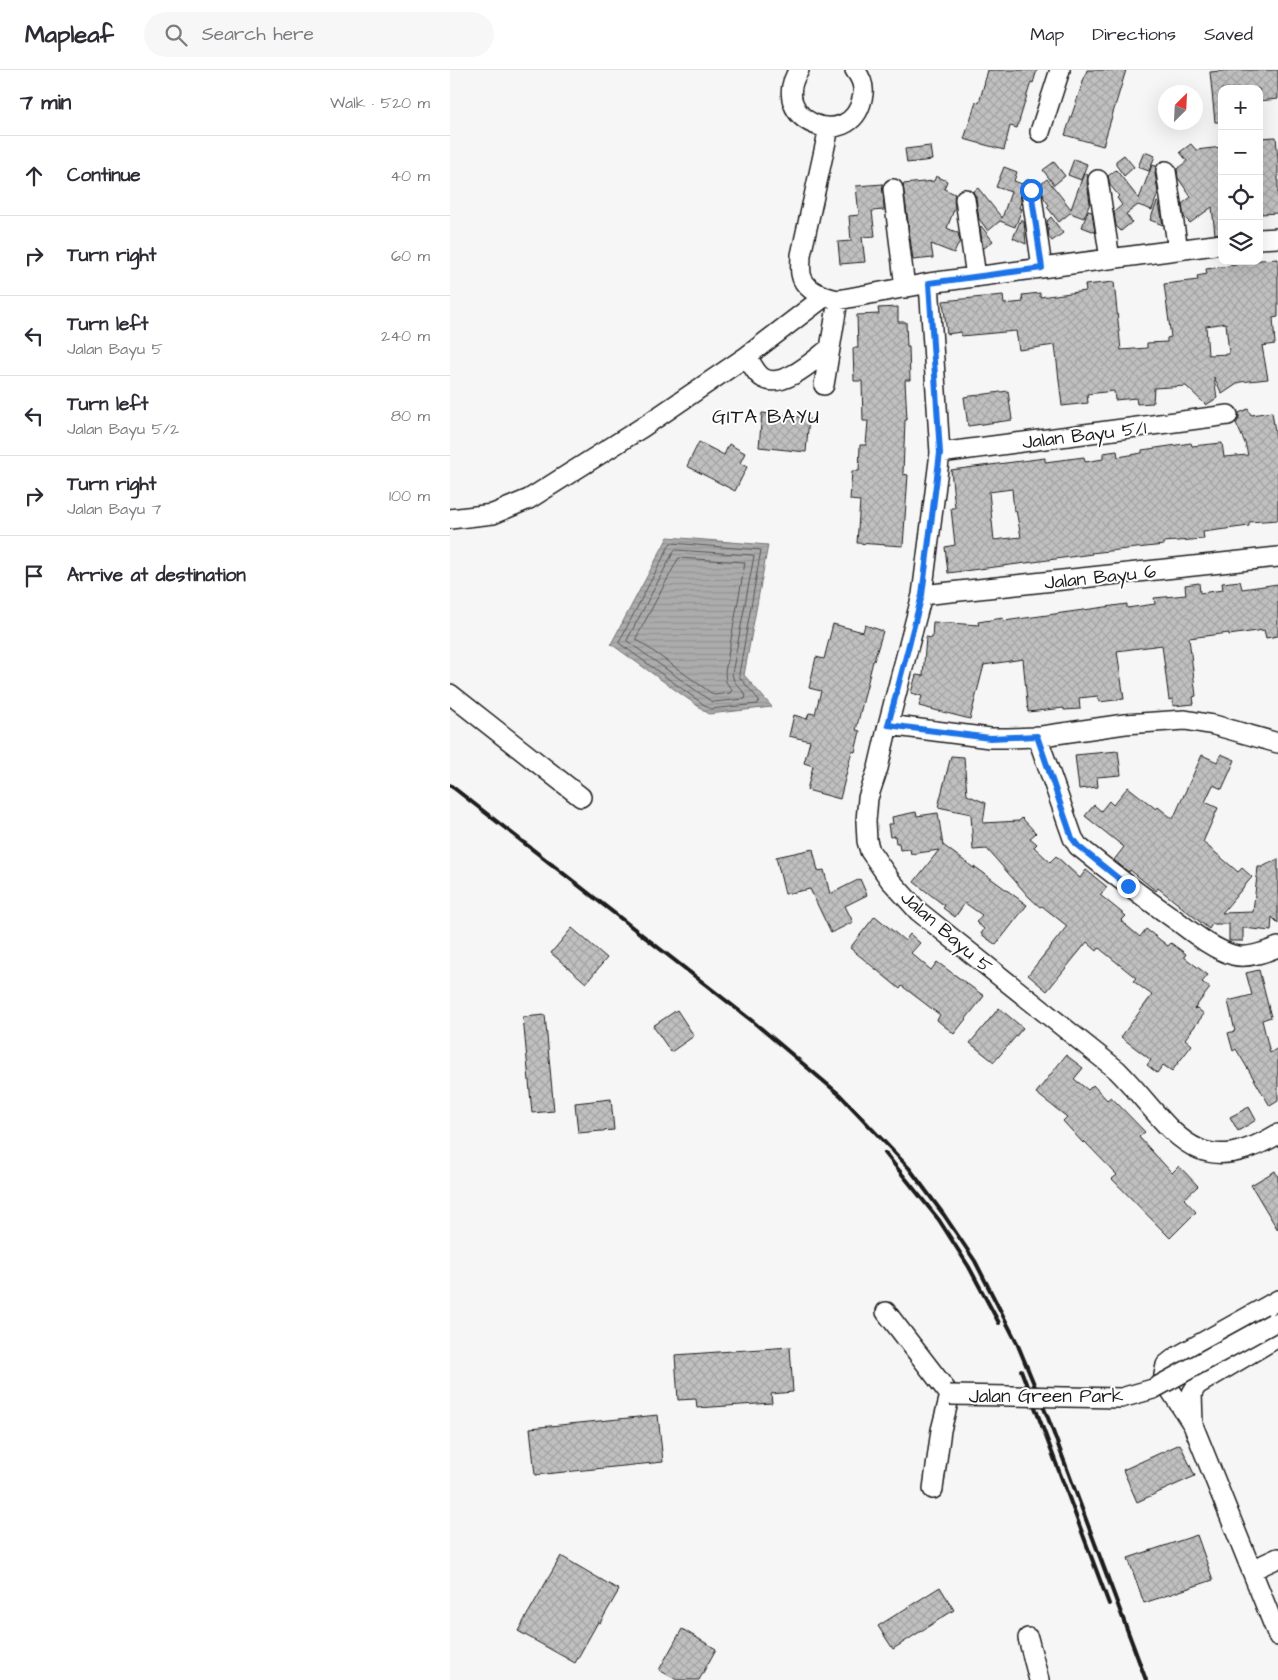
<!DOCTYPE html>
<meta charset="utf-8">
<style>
body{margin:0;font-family:"Architects Daughter",sans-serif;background:#f7f7f7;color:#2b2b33}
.controls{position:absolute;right:15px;top:15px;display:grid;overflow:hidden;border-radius:10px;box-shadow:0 5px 20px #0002}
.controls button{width:45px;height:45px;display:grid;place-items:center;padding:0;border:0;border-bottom:1px solid #e1e1e2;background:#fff;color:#2b2b33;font:25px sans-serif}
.compass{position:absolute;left:708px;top:15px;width:45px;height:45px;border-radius:50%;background:#fff;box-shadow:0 5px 20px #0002;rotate:24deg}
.stop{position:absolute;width:15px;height:15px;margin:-11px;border:4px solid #1a73e8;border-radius:50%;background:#fff}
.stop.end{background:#1a73e8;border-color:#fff;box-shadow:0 1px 5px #0008}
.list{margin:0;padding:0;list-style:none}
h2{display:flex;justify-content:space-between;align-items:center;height:65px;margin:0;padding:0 20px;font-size:21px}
h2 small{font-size:16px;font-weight:400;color:#7c7c81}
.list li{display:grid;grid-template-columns:32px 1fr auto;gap:15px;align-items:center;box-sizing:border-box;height:80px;padding:0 20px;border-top:1px solid #e1e1e2}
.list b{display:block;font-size:19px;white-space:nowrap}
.list p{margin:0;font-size:16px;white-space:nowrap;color:#7c7c81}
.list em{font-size:16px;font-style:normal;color:#7c7c81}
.icon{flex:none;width:28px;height:28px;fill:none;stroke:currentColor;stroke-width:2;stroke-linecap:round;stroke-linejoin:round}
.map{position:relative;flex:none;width:828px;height:1610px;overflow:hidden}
header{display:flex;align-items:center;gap:30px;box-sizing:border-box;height:70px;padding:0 25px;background:#fff;border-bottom:1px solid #e1e1e2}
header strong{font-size:24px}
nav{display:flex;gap:28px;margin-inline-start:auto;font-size:18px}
.search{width:350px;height:45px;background:#f7f7f7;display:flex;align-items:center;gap:12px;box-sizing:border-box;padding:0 18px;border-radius:28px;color:#7c7c81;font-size:19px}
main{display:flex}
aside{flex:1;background:#fff}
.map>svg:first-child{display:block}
.water{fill:url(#water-rules);stroke:#727272}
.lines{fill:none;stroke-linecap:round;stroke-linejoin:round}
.shore{stroke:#565656;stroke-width:1}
.building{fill:url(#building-cross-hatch);stroke:#1c1c1c;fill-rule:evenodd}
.minor-casing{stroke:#1c1c1c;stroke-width:22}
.minor{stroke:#fff;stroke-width:19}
.rail{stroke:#1c1c1c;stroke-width:4}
.minor-bridge-casing{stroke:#1c1c1c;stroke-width:22;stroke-linecap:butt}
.minor-bridge{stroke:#fff;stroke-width:19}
.route{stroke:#1a73e8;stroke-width:6}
.labels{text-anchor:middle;stroke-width:4;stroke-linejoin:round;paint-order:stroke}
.street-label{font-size:19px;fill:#1c1c1c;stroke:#fff}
.neighbourhood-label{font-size:20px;letter-spacing:1px;fill:#1c1c1c;stroke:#fff}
</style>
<header>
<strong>Mapleaf</strong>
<div class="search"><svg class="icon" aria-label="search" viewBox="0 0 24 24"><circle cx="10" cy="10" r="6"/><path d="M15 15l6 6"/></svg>Search here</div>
<nav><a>Map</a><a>Directions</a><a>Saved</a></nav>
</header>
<main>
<aside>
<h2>7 min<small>Walk · 520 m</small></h2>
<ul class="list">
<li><svg class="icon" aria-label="ahead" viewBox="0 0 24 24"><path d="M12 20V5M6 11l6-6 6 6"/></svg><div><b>Continue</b></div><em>40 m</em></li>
<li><svg class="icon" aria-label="right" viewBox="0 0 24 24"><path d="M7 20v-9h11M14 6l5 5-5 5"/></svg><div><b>Turn right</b></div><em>60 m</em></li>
<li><svg class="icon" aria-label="left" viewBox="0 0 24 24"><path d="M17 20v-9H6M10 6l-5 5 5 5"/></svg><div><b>Turn left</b><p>Jalan Bayu 5</p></div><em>240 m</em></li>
<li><svg class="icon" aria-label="left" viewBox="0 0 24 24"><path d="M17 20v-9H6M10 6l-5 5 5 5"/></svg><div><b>Turn left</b><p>Jalan Bayu 5/2</p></div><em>80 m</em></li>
<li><svg class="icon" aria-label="right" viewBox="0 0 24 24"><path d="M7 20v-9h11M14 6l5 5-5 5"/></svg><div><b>Turn right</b><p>Jalan Bayu 7</p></div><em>100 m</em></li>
<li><svg class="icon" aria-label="arrive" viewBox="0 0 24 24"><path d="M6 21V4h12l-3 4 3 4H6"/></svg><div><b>Arrive at destination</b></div></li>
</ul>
</aside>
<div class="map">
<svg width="828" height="1610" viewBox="0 0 828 1610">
<defs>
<pattern id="water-rules" width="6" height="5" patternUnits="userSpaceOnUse" patternTransform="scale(1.25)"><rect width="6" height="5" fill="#acacac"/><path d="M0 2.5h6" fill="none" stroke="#939393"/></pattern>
<pattern id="building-cross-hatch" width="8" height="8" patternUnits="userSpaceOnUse" patternTransform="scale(1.25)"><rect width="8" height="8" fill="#c0c0c0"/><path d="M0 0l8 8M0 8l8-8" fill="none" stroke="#a4a4a4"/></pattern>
</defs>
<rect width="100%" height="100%" fill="#f6f6f6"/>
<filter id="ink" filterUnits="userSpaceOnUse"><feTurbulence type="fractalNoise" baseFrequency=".02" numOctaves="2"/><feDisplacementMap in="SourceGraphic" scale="10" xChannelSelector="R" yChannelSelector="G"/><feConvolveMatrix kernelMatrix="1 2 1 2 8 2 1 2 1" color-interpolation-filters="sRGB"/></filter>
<g filter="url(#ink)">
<path class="water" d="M218 467 318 475 294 605 322 637 259 644 161 574Z"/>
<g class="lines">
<path class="shore" d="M221 473 311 480 289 604 290 608 309 630 308 634 260 639 169 573Z
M225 480 302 485 304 486 282 604 284 611 296 625 295 629 262 632 177 571Z
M229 488 293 492 295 493 275 602 276 612 282 620 280 623 264 625 186 569Z"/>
</g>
<path class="building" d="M538 0H587L583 13 581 12 567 58 560 56 554 80 514 69 526 32 529 33Z
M637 0H676L653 76 615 65Z
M782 0H828V29L809 31V19H772V52H765L760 2Z
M826 67 828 89V143L811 144 809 127V68Z
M741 74 746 80 772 77V163L765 164 762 137 740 153 734 147 732 134 741 127 728 108 727 99 737 91 730 82Z
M480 76 482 90 457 93 455 79Z
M694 82 705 86 699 101 688 97Z
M674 85 684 97 674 106 666 95V91Z
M624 89 637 94 631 110 618 105Z
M604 92 615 106 604 115 593 100Z
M702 95 706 96 705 103 708 123 702 140 688 135 676 144 682 152 671 161 666 156 664 142 672 135 667 128 669 126 660 115 658 106 666 100 689 129Z
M554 97 567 102 564 111 572 114 570 121 571 132 569 138 572 139 565 157 550 151 538 161 529 149 526 127 523 122 528 118 552 148 561 122 546 117Z
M634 103 638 105 637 112 640 133 634 148 620 143 609 152 597 137 599 135 594 128 591 114 597 109 621 139Z
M486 106 497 111 494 119 505 124 504 130 505 137 497 158 508 163 510 171 504 183 481 174 483 188 463 190 453 114 484 111Z
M433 114 434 140 422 141 425 166 412 167 415 192 390 194 388 172 401 171 399 146 409 145 406 116Z
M707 132 709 133 713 155 700 150Z
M638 141 642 142 645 162 632 157Z
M601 147 613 163 602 171 599 167 597 151Z
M571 149 574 151 576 174 563 168Z
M531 156 543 171 533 179 530 157Z
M828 189V247L823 248 825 274 812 276 818 309 790 312 772 324 764 307 767 328 756 335 736 316 704 318 703 333 687 334 686 328 665 330 664 321 637 324 638 333 612 336 605 275 569 280 566 261 511 266V262L497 264 493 231 553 225 554 234 573 232 572 225 590 223V227L636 221 635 215 664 212 671 280 697 278V273L717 272V268L721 267 714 214 748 210 747 206 757 204 756 199 786 195V192L793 191ZM776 253 779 284 758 285 756 256Z
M448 237V252H456L457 277H459L460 310H455L457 350H455L453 404 458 405 453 476 407 473 410 431 400 430 402 401H409L410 375H416L418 351H413L412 311H404L403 278H408L407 245 429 244 428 238Z
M558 321 562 350 518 356 514 327Z
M798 339 801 345 822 342 828 381V450L799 452V456L753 462 754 469 714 472V475L641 483 642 484 576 493 498 503 495 477 505 475 501 438H505L501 400 595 388V392L634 387 635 392 653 389V383L667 381 668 387 692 383V380L741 373 742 376 772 373 774 387 798 385 795 373 786 353 789 349V343ZM562 419 564 441 566 440 571 467 544 470 539 422Z
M312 343 359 348 356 382 309 377Z
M249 372 274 385 279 374 295 383 290 393 297 397 285 421 237 396Z
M790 511 792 519 828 514V566L816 568 814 560 779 565V563L739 568 746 626 743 627 744 634 723 636V629L719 630 712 575 667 581 674 629 649 632 648 626 629 628 630 639 614 640V638L578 642 573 589 534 595 520 649 469 636 472 626 461 623 466 605 473 606 476 567 482 568 483 552 529 555 528 552 553 548 554 551 677 534V538L705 534 704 528 736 525 735 515 749 513 750 523 773 520 772 513Z
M383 554 413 562 415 555 433 561 424 591H423L406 660 410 661 405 682 402 681 390 729 357 720 363 696 354 693 360 671 339 666 344 645 357 649 359 643 365 644 371 621 359 618 366 587 374 589Z
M668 681 671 705 647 707 648 717 629 719 625 685Z
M771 684 785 690 772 719 763 715 755 732 768 738 753 772 788 802 792 798 802 807 772 843 803 842 808 797H812L828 789V853L822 847 821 861 793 858V871H779V854H762L759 859 708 818 706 821 680 800 679 802 676 800 664 790 674 777 635 746 644 735 651 741 659 731 663 735 678 717 706 739 708 737 723 749 752 685 767 692Z
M501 686 514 687 517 725 536 733 533 753 569 751 572 748 586 763 580 768 587 774 584 777 600 792 606 786 630 808 636 800 657 817 650 825 676 846 671 851 690 867 696 859 718 876 721 873 736 884 734 887 758 905 752 912 760 918 744 939 747 938 754 944 735 969 742 975 722 1001 713 995 707 1003 697 995 701 990 671 967 702 925 683 911 686 908 649 878 647 881 637 872 597 921 578 905 617 856 592 836 590 837 579 827 537 779 523 780 521 744 488 737Z
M466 742 467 746 488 743 493 776V775L525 799 524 796 577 835 546 875 531 864 534 859 526 852 532 845 515 833 505 847 493 838 495 836 464 812 489 780 461 784 460 779 450 780 449 773H446L445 766 440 767 438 754H443L442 747Z
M363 779 368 801 374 800 380 824 410 809 417 825 395 836 403 852 381 863 360 819 335 824 326 787Z
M425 846 455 871 460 864 470 873 461 883 481 900 487 892 534 926 504 964 487 950 490 945 452 916 450 919 400 878Z
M122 858 157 888 136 913 101 883Z
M809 900 821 947 812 950 820 983 828 978V1031L820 1036 786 979 783 981 778 963 785 961 778 931 802 925 796 903Z
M549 938 573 958 544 992 520 973Z
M227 940 244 966 221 982 203 956Z
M95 945 104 1041 82 1043 73 947Z
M616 985 633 998 624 1009 638 1020 643 1015 657 1030 661 1027 695 1062 689 1067 722 1103 729 1096 748 1116 734 1129 746 1142 720 1168 662 1109 667 1105 634 1071 633 1073 613 1051 617 1047 586 1023Z
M161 1029 164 1060 128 1063 125 1033Z
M799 1037 806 1050 788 1061 780 1047Z
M825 1101 828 1107V1160L801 1115Z
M340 1277 343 1322 321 1324 322 1333 247 1338 246 1329 228 1330 225 1285Z
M208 1345 213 1392 85 1405 80 1358Z
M730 1374 745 1406 687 1432 673 1400Z
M747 1465 763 1510 694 1533 678 1488Z
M111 1486 169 1520 150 1553 148 1552 125 1593 68 1561Z
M490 1517 504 1540 443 1579 428 1556Z
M232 1559 266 1579 249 1610H227L209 1600Z"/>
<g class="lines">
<g class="minor-casing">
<path id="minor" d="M349 0C316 50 400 84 412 29 415 19 412 9 405 0
M379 58 351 185C351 191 350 198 351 204 354 221 374 227 388 230L479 213 772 174
M590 62 610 0
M716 101 728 180
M648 110 660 189
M443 119 455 218
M581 120 592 198
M515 129 526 207
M809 169 828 168
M479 213 490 383 472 525 438 655 428 698 418 728 416 751 417 771 420 781 440 810 468 841 667 1000C721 1054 742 1116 828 1064
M297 286C301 293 306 304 313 308 333 320 365 289 380 278
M374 315 388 230
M490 383 778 345
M0 449 43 444 79 429 193 357 297 286 374 227
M472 525 828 487
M0 624 131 727
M438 655 540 668H558L585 667 675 654 735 650 764 655 828 673
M587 666 623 768 628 776C660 802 693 827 727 851 743 863 763 879 783 885 798 889 815 882 828 877
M828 1230 726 1287 716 1295 714 1305 721 1321 743 1355 828 1566
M436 1242 500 1325 491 1360 483 1419
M743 1354 742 1323 747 1315 828 1267
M802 1500 828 1488
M578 1568 589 1610"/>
</g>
<use href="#minor" class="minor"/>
<path class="rail" d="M0 715 301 950 390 1025 459 1098 494 1145 525 1191 567 1273 598 1348 696 1610
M435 1083 489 1150 519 1197 549 1253
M571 1300 659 1534"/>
<g class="minor-bridge-casing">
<path id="minor-bridge" d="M500 1325 671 1328 703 1319 823 1253"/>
</g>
<use href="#minor-bridge" class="minor-bridge"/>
</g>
</g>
<g class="lines" filter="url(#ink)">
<path class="route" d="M581 120 592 198 479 213 490 383 472 525 438 655 540 668 587 666 622 768 628 776 678 816"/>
</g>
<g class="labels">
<g class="street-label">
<text transform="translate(634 364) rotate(-7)" y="7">Jalan Bayu 5/1</text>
<text transform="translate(650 506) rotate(-6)" y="7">Jalan Bayu 6</text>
<text transform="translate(497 861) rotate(41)" y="7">Jalan Bayu 5</text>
<text x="596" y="1332">Jalan Green Park</text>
</g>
<g class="neighbourhood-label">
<text x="316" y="353">GITA BAYU</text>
</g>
</g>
</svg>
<div class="controls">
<button>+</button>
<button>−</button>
<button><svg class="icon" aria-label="locate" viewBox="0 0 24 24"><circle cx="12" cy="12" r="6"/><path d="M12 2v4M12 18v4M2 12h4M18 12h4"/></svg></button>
<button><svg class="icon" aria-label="layers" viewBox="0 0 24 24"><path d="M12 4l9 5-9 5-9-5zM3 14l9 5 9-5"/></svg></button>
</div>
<svg class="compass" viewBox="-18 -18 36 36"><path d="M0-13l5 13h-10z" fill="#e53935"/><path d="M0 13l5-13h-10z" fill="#7c7c81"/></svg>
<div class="stop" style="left:581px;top:120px"></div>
<div class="stop end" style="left:678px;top:816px"></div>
</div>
</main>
